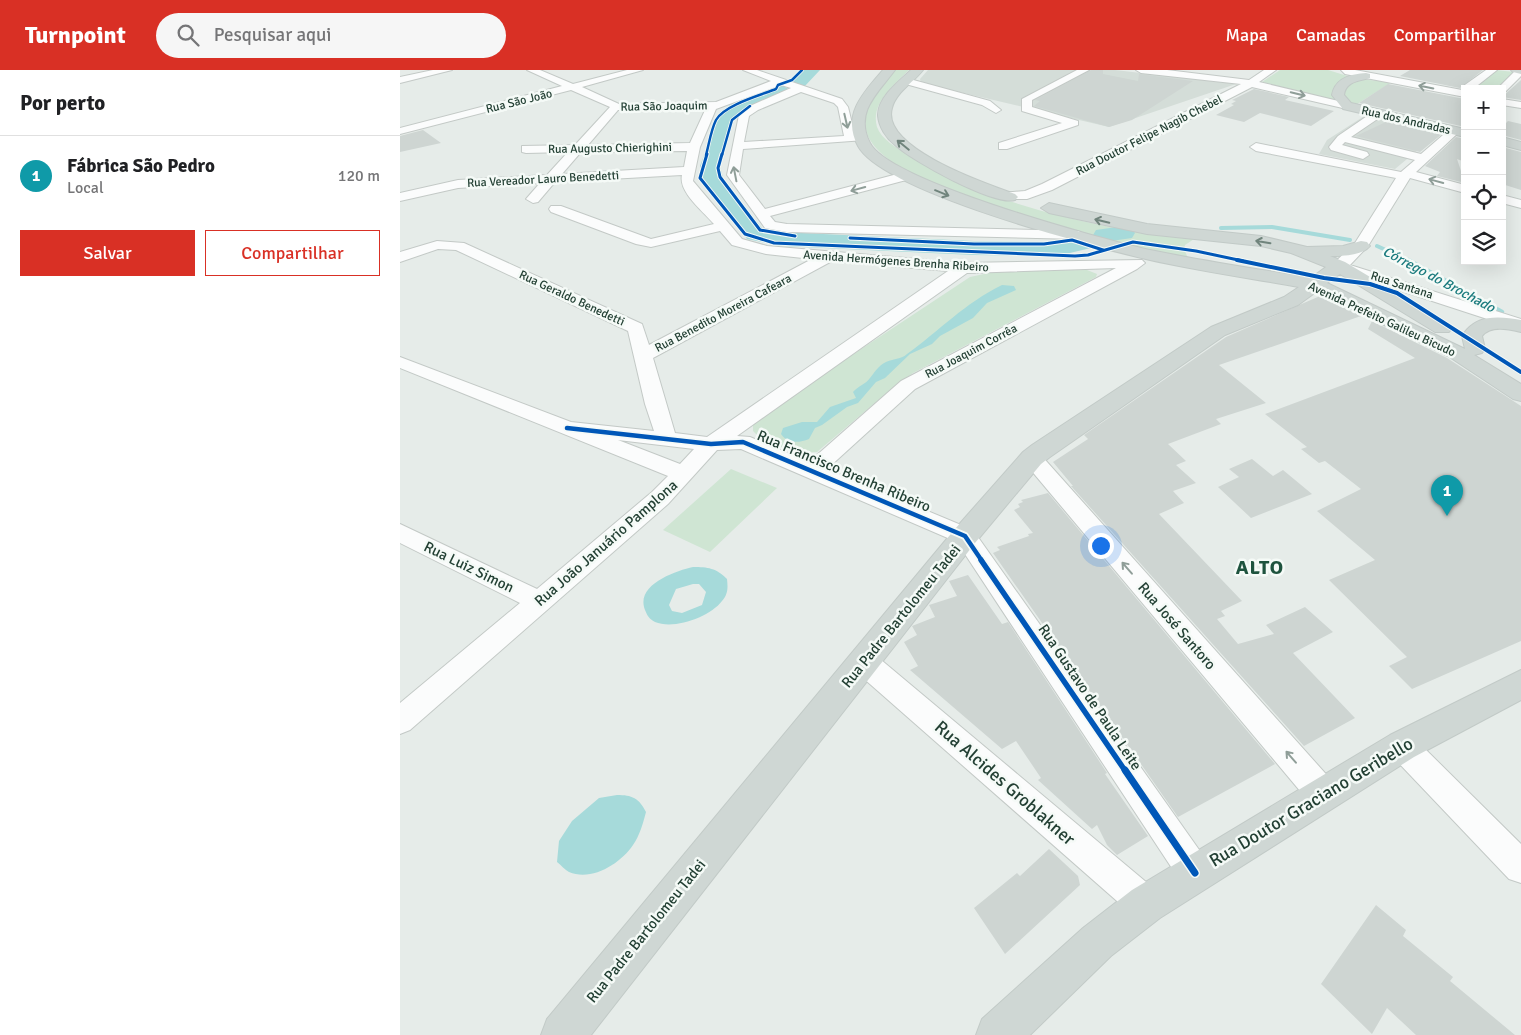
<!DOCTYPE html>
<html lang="pt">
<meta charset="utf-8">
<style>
body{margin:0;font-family:Signika,sans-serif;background:#f6f6f6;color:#202124}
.controls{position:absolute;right:15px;top:15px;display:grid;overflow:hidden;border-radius:0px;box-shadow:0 5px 20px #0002}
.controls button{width:45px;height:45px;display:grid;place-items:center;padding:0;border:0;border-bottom:1px solid #e0e0e0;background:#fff;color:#202124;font:25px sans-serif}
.you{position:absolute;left:700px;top:475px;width:18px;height:18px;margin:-12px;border:4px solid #fff;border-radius:50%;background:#1a73e8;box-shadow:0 0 0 8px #1a73e833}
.badge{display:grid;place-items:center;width:32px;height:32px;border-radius:50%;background:#d93025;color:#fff;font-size:16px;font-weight:700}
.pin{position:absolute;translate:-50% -41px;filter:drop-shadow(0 1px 2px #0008)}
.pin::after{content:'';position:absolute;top:26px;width:18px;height:15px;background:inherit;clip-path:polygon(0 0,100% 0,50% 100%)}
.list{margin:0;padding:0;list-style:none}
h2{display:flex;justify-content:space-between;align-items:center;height:65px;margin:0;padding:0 20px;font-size:21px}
h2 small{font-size:16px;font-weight:400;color:#757577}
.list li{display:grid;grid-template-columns:32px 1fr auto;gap:15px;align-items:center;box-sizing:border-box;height:80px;padding:0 20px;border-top:1px solid #e0e0e0}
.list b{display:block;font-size:19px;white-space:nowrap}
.list p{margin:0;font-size:16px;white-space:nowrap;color:#757577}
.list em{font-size:16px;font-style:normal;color:#757577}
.actions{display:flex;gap:10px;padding:15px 20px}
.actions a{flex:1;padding:11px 0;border:1px solid #d93025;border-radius:0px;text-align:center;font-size:18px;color:#d93025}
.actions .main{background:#d93025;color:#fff}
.icon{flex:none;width:28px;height:28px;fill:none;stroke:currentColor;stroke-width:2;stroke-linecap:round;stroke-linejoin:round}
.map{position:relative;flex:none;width:1121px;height:965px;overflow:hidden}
header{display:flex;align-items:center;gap:30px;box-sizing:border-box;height:70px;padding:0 25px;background:#d93025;color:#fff}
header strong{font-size:24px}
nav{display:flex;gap:28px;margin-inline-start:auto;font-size:18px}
.search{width:350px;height:45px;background:#f6f6f6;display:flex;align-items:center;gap:12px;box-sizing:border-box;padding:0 18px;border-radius:28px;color:#757577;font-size:19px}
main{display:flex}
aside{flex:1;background:#fff}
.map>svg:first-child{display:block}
.built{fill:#d4ddd8}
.green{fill:#cfe5d3}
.water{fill:#a6dada;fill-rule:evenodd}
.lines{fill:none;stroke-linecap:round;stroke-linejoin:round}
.stream-far1{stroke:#a6dada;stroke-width:4}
.stream{stroke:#a6dada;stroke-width:4.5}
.river{fill:#a6dada;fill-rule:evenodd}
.building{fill:#ced5d2}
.minor-casing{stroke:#c3c9c6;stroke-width:2}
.major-casing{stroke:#c2cac7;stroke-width:2}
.minor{fill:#fbfcfc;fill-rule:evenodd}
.major{fill:#cfd7d4;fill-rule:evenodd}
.cycleway-far5-casing{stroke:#f5faf7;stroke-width:4}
.cycleway-far4-casing{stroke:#f5faf7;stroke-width:5}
.cycleway-far3-casing{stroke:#f5faf7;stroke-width:6}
.cycleway-far2-casing{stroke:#f5faf7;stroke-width:8}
.cycleway-far1-casing{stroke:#f5faf7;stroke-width:9}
.cycleway-casing{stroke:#f5faf7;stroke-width:10}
.cycleway-far5{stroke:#0057b8;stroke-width:2.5}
.cycleway-far4{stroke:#0057b8;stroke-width:3}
.cycleway-far3{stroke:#0057b8;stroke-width:4}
.cycleway-far2{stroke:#0057b8;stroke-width:4.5}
.cycleway-far1{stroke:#0057b8;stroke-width:5.5}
.cycleway{stroke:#0057b8;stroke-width:7}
.oneway{stroke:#8f9e98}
.oneway2{stroke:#70847c}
.labels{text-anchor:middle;stroke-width:5;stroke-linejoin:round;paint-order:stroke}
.far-street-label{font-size:12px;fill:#234034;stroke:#f5faf7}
.far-water-label{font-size:14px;font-style:italic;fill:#1b7b7e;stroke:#f5faf7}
.street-label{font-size:15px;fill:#234034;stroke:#f5faf7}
.near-street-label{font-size:18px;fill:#234034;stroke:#f5faf7}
.district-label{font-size:20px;font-weight:bold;letter-spacing:1px;fill:#1e533e;stroke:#f5faf7}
</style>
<header>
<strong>Turnpoint</strong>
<div class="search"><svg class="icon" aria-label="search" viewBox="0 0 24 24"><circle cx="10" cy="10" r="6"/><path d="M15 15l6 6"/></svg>Pesquisar aqui</div>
<nav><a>Mapa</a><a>Camadas</a><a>Compartilhar</a></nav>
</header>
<main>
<aside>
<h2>Por perto<small></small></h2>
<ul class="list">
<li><span class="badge" style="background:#0f9aa8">1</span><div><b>Fábrica São Pedro</b><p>Local</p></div><em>120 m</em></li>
</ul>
<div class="actions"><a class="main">Salvar</a><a>Compartilhar</a></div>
</aside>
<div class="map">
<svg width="1121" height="965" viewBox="0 0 1121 965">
<rect width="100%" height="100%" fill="#e6ece9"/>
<path class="built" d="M528 0H715L836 14 709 57 521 13 520 9Z
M969 43 1042 60 995 99 919 84 927 70Z"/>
<path class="green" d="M493 0H509C495 14 470 33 477 57 481 69 497 78 508 85 585 134 703 160 794 169L785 175 784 179 788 188C740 180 693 165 645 152 620 145 593 140 568 130 541 120 475 92 467 63 460 36 477 19 493 0Z
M880 0H928L957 9 992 12 954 36 862 12Z
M1095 0 1115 2 1099 19 1072 18Z
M687 200 697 204 696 207 513 303 495 316 417 382 395 383 360 368 353 361V355L366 342 570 207 598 201Z
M331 399 377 418 310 482 263 460Z"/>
<path class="water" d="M602 215 614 216 616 220 587 233 573 248 540 266 532 274 510 284 485 308 476 312 458 333 447 337 422 355 415 358 409 369C399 373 388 374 381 364L383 358 402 352H417L430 337 456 328 453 322C458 316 466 314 470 308 475 302 478 296 486 292 492 289 502 289 507 284 539 261 565 233 602 215Z
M293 497C308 497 316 498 327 509 328 518 328 524 322 531 310 547 274 560 255 552 249 549 247 545 245 540 235 515 275 501 293 497ZM293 514H299L306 522 302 535 282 543 272 541 269 535 276 519Z
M217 725C232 725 239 728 246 742 243 753 240 765 233 775 221 793 192 812 169 802 165 800 161 795 157 792L159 771 172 751 199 728Z"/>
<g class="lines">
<path class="stream-far1" d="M821 158 872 157 950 170
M977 176 1010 191"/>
<path class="stream" d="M1008 190 1102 242"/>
<path class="river" d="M403 0H420L404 17H392L390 14Z
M382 15 390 20 388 23 345 41 334 48 320 96 324 112 363 159 380 162 574 171 657 172 683 166 691 168 695 173 691 178 657 186 574 185 380 176 347 169 304 113 300 96 320 42 333 33Z
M724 156 732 158 735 163 732 168 704 172 696 170 693 165 696 160Z"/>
</g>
<path class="building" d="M691 0H703V4L738 11 739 4 793 11 732 50 709 57 634 36 640 31 635 30Z
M1010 0H1083L1060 18 1000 6Z
M1121 10V30L1102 27Z
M988 14 1065 29V57L959 33Z
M854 19 889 27 885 30 934 41 911 56 860 43 844 52 816 45 834 35 831 34 836 31 832 30Z
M988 51 1042 64 1020 82 956 66Z
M1108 51 1121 54V70L1102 65V57Z
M23 60 41 73 0 82V66Z
M1056 67 1065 69V92L1057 89 1065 113 1037 106 1040 102 1025 96Z
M1102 77 1121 82V120L1102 114Z
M920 226 961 246 819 295 866 333 816 349 821 354 768 374 786 391 776 395 796 413 773 421 784 433 759 444 842 531 821 541 825 546 817 549 838 574 874 564 866 555 905 537 933 562 893 583 955 648 904 676 671 416H673L653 392 688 369 684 365 826 267Z
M972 251 1047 288 1121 336V571L1012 619 989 596 1007 587 929 510 975 490 917 441 961 419 925 391 919 393 901 379 907 377 865 344 1015 288 968 259Z
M852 389 873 406 883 400 912 424 851 448 818 417 839 407 829 399Z
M648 423 875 694 778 747 593 483 600 480 597 477 629 466 628 464 633 463 614 440 620 437 618 434 623 432 621 430Z
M568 505 602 554 608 552 707 703 705 704 748 766 717 785 707 775 697 755 692 759 638 710 641 708 616 671 602 679 510 600 518 596 504 572 517 565 512 556 535 547 529 535 557 526 549 511Z
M649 779 678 806 680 815 605 884 574 838 617 803 620 806Z
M976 835 1006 860 1003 866 1053 907 1050 911 1115 965H1016L987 938 972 964 921 914Z"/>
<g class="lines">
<g class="minor-casing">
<path id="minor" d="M33 0H52L0 13V7Z
M127 0H140L173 14 227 0H243L182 17 219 34 316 32 371 11 343 0H357L442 29 448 37 454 62 464 65 467 68 465 70 343 79 339 105 365 139 505 102 511 106 510 109 370 146 375 152 387 154 678 161 685 165 678 169 387 162 365 158 327 105 339 45 350 36 391 18 381 15 316 39 300 77 293 111 342 169 367 176 563 193 742 190 745 193 737 199 515 319 427 399 573 460 807 791 812 803 807 815 795 820 783 815 557 472 341 379 317 380 268 434 10 660 0 664V633L120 533 0 473V454L137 519 252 422 268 406 0 298V287L171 352 254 361 245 334 228 261 56 180 38 179 0 192V182L37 171 64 173 242 254 249 275 412 189 366 184 332 175 320 161 251 177 236 174 151 142 149 139 151 136H161L251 169 314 154C304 142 278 122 282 105L155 112 138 132 133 133 126 129 140 113 58 118 0 131V123L58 110 147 105 168 82 126 83 122 82V76L175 75 210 37 171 20 0 64V58L162 16ZM401 22 434 33 438 37 444 66 344 72 349 46 358 40ZM306 38 290 73 188 75 218 40ZM287 81 284 97 162 104 181 82ZM432 191 548 201 307 367 275 363 253 288ZM716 198 501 311 409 392 350 367 337 366 567 203ZM218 370 294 379 280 394Z
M677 0H689L632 30V37L678 51V55L607 79H599V73L662 53 622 41V29Z
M736 0H767L849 10 864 0H876L859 12 951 34 952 36 947 39 852 17 652 120 627 129H602L600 126 602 123 625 121 642 114 841 14 741 3Z
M941 0H955L1062 20V17L1086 0H1097L1073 19H1065V27L945 4Z
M1116 0H1121V6L1106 21 1097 19Z
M506 8 590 31 601 40 596 43 582 35 502 13V9Z
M1102 29 1121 32V38L1102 35Z
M976 40 981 43 976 50 951 67 1021 84 1050 59H1058V63L1016 102 1065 115V123L1010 108 968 176 950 195 1121 249V260L934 199 931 196 955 173 996 108 856 81 850 77 856 73 1001 102 1015 90 945 72 942 75 967 82 969 85 963 89 931 80 929 77 938 66Z
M1102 125 1121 130V138L1102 133Z
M632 381 639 383 933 712 937 723 933 734 922 738 911 734 625 393 622 388 625 383Z
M464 580 474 584 758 822 763 834 758 846 746 851 734 846 454 600 451 592 454 584Z
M1002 662 1012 666 1121 774V813L1109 809 992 686 987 676 992 666Z"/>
</g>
<g class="major-casing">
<path id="major" d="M483 0H495C478 23 454 42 470 73 490 112 702 169 750 180 803 191 857 199 911 208L926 197 891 183 861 176 747 164 649 143 641 138 649 133 747 154 861 166 907 177 943 176 961 171 967 172 970 176C962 186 941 186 930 186L945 192 1049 254 1052 258 1049 262H1035L940 204 927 213 1065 279 1062 266C1076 244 1098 246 1121 250V262C1108 259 1091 255 1082 266L1085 279 1082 283 1074 285 1121 314V331L1113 329 1048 286 916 222 898 235 825 265 650 387 641 394 575 473 191 965H141L147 949 555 459 623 382 632 375 811 257 884 227 899 217C849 208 799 201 750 190 694 177 483 122 458 76 441 45 464 22 483 0Z
M511 0H523C513 13 496 22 492 38 480 78 587 114 615 124L618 127 615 130C594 136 512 91 495 75 486 68 479 57 478 46 477 28 499 11 511 0Z
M1111 0H1121V4L1113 2Z
M966 3 970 4V8C959 11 946 11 944 25L951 33 1065 59V67L943 39 932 25C935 8 951 4 966 3Z
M1102 67 1121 72V80L1102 75Z
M1121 600V630L1014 687 760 848 711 886 630 965H576L582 949 683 858 732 820 990 665Z"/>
</g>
<use href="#minor" class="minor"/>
<use href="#major" class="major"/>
<g class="cycleway-far5-casing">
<path id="cycleway-far5" d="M306 85C309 74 311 60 316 50 324 35 361 25 376 19L378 15 392 10 402 0
M322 85 332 50 350 36"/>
</g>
<g class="cycleway-far4-casing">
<path id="cycleway-far4" d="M307 84 300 108 345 164 374 173 675 186 688 185 733 172 796 181 843 191
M322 84 318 98 320 107 360 160 395 166
M450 168 574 174H644L672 170 703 180"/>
</g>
<g class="cycleway-far3-casing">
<path id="cycleway-far3" d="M837 190 924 208 970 214 997 223 1121 302"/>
</g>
<g class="cycleway-far2-casing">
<path id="cycleway-far2" d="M167 358 311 374 343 372 565 466 582 491"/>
</g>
<g class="cycleway-far1-casing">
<path id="cycleway-far1" d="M581 490 726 702"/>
</g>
<g class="cycleway-casing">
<path id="cycleway" d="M725 700 795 803"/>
</g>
<use href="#cycleway-far5" class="cycleway-far5"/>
<use href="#cycleway-far4" class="cycleway-far4"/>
<use href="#cycleway-far3" class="cycleway-far3"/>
<use href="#cycleway-far2" class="cycleway-far2"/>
<use href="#cycleway-far1" class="cycleway-far1"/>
<use href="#cycleway" class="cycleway"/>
</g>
<defs><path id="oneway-shaft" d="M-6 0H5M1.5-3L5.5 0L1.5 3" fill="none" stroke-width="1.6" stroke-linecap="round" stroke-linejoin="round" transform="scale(1.25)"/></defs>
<g class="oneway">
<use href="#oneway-shaft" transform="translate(1026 17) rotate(-169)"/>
<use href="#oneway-shaft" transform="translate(898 24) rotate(13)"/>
<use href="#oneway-shaft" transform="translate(446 51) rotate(77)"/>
<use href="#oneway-shaft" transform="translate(335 104) rotate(-101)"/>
<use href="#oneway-shaft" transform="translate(1036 111) rotate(-165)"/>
<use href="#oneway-shaft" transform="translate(458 119) rotate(165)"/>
<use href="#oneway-shaft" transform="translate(727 498) rotate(-131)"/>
<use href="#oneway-shaft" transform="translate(891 687) rotate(-131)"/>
</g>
<g class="oneway2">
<use href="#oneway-shaft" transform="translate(503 75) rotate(-141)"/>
<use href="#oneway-shaft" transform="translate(542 123) rotate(22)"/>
<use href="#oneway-shaft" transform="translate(702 151) rotate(-167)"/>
<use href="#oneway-shaft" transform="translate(863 172) rotate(-171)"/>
</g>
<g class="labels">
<g class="far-street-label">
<text transform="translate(119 31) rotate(-14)" y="4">Rua São João</text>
<text transform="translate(264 36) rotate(-1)" y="4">Rua São Joaquim</text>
<text transform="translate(1006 50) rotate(13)" y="4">Rua dos Andradas</text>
<text transform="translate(749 65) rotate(-27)" y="4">Rua Doutor Felipe Nagib Chebel</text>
<text transform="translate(210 78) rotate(-1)" y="4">Rua Augusto Chierighini</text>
<text transform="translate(143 109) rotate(-3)" y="4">Rua Vereador Lauro Benedetti</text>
<text transform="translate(496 191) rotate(4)" y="4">Avenida Hermógenes Brenha Ribeiro</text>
<text transform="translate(1002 215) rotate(18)" y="4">Rua Santana</text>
<text transform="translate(172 228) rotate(25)" y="4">Rua Geraldo Benedetti</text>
<text transform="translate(323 243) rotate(-28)" y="4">Rua Benedito Moreira Cafeara</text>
<text transform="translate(982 249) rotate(25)" y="4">Avenida Prefeito Galileu Bicudo</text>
<text transform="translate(571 281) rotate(-28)" y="4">Rua Joaquim Corrêa</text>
</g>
<g class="far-water-label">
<text transform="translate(1039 209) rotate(28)" y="5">Córrego do Brochado</text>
</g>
<g class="street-label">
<text transform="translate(444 401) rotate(23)" y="5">Rua Francisco Brenha Ribeiro</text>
<text transform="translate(206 473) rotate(-41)" y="5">Rua João Januário Pamplona</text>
<text transform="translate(69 497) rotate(26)" y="5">Rua Luiz Simon</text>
<text transform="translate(501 546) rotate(-51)" y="5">Rua Padre Bartolomeu Tadei</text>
<text transform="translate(777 556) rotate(49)" y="5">Rua José Santoro</text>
<text transform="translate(690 627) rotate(56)" y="5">Rua Gustavo de Paula Leite</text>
<text transform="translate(246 861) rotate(-51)" y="5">Rua Padre Bartolomeu Tadei</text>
</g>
<g class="near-street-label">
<text transform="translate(605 713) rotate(41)" y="6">Rua Alcides Groblakner</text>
<text transform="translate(911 732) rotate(-31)" y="6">Rua Doutor Graciano Geribello</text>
</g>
<g class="district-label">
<text x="860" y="504">ALTO</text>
</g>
</g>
</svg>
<div class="controls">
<button>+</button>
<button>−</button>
<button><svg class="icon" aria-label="locate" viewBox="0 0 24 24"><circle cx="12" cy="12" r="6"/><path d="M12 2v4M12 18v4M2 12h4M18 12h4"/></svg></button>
<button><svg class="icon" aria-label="layers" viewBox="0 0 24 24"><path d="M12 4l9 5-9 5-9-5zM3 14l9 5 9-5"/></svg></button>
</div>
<div class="you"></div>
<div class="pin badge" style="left:1047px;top:446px;background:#0f9aa8">1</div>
</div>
</main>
